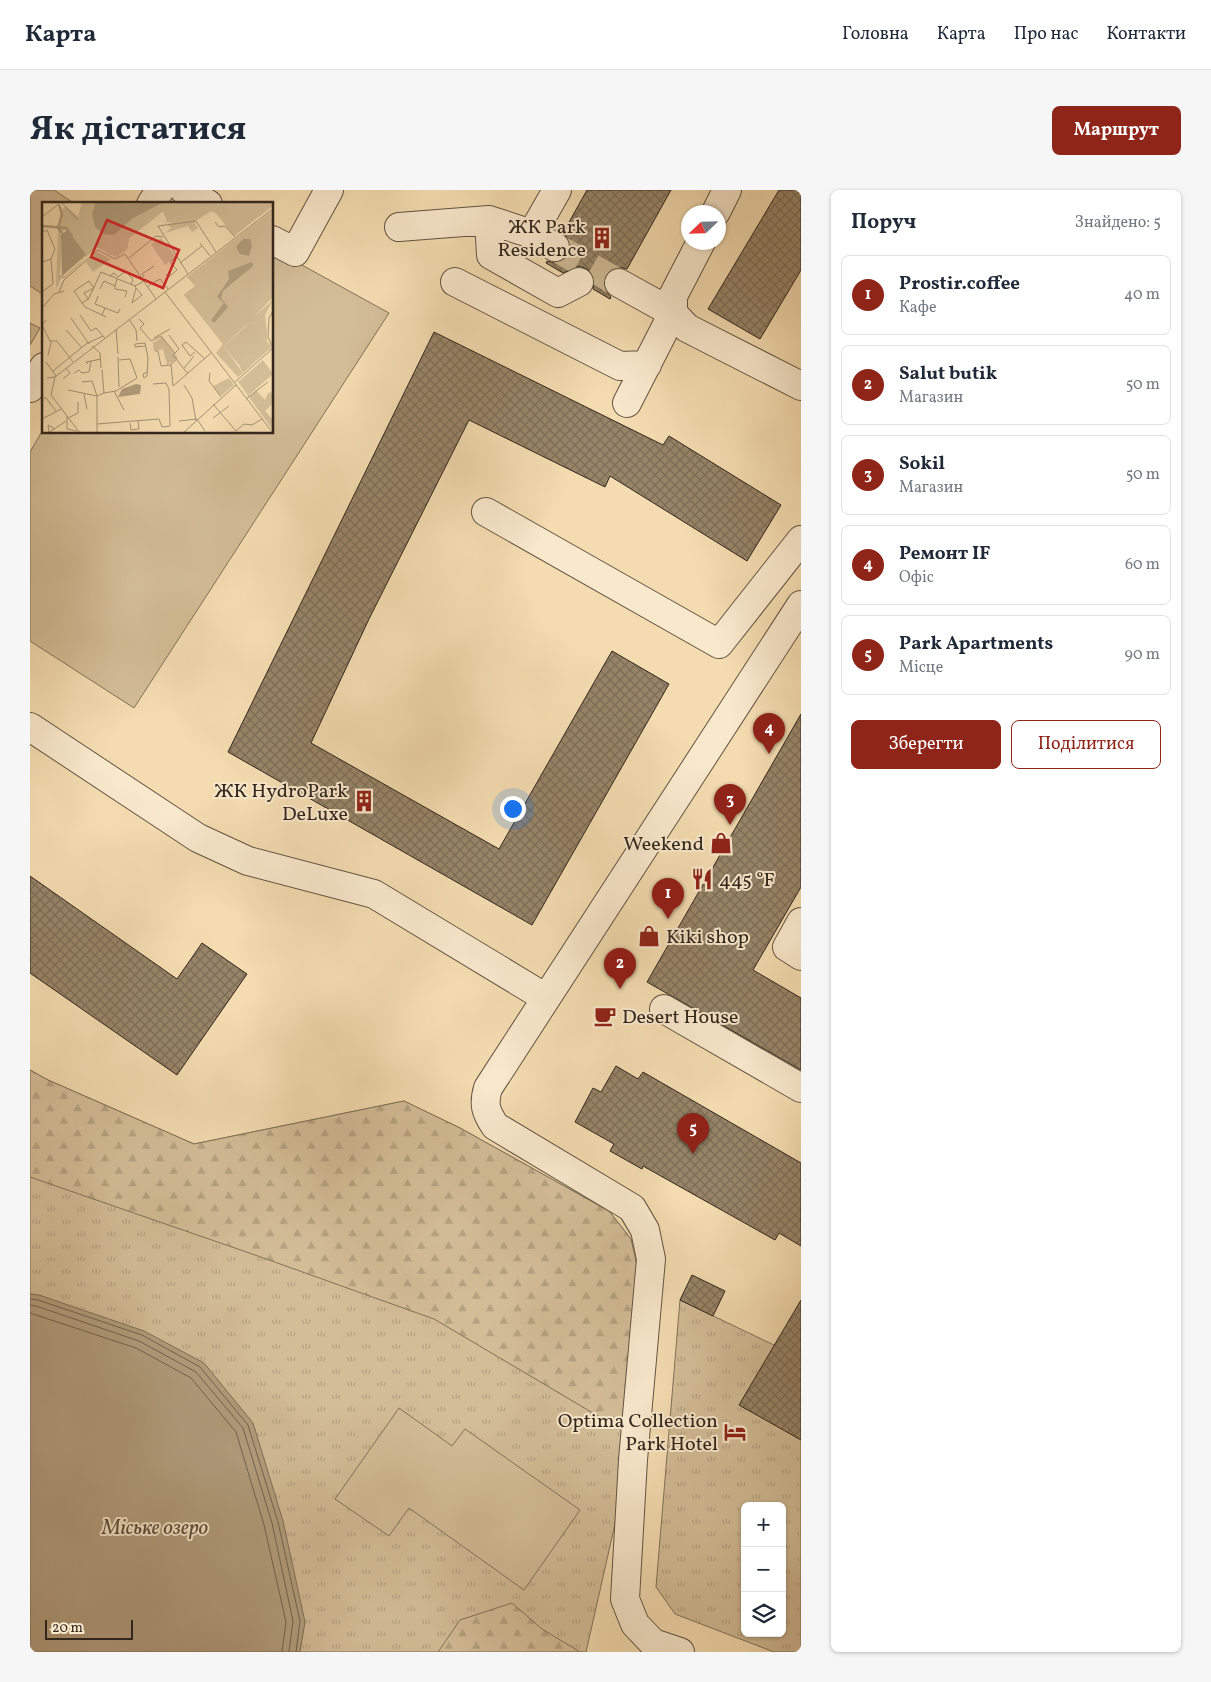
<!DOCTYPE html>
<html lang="uk">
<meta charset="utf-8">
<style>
body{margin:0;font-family:Vollkorn,serif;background:#f6f6f7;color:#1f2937}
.controls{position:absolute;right:15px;bottom:15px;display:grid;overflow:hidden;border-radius:8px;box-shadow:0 1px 4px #0004}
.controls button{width:45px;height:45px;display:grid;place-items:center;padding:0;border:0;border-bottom:1px solid #e0e1e3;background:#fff;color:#1f2937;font:25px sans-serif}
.compass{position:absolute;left:651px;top:15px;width:45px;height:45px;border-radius:50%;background:#fff;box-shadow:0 1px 4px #0004;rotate:247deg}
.scale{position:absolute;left:15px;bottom:12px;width:88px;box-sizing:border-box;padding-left:5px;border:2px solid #32261d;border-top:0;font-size:14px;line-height:18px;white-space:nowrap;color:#32261d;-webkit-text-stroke:4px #f8e8cc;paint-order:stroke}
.you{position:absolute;left:482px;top:618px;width:18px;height:18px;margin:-12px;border:4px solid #fff;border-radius:50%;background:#1a73e8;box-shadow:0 0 0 8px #1a73e833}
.badge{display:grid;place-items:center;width:32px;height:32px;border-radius:50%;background:#8f2418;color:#fff;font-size:16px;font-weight:700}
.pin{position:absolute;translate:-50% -41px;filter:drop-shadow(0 1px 2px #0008)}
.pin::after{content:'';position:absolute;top:26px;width:18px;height:15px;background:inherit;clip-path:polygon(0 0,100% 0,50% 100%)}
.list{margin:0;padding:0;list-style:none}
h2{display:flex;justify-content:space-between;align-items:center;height:65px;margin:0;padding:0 20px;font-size:21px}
h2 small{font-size:16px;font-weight:400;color:#747a83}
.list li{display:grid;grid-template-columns:32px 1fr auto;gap:15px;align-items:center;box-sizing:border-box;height:80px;margin:0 10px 10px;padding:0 10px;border:1px solid #e0e1e3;border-radius:8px}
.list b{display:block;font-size:19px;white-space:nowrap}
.list p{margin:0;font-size:16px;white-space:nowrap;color:#747a83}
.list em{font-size:16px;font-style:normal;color:#747a83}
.actions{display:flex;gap:10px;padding:15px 20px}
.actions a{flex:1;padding:11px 0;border:1px solid #8f2418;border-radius:8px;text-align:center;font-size:18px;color:#8f2418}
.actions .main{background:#8f2418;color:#fff}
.icon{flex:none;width:28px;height:28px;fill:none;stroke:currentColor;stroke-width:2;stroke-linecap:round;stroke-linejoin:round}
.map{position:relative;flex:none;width:771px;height:1462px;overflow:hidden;border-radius:8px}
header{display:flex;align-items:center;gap:30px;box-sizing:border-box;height:70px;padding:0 25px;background:#fff;border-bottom:1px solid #e0e1e3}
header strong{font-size:24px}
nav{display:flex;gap:28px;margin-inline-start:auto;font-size:18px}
.intro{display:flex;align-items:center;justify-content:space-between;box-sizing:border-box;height:120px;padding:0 30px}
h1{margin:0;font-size:35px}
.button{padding:12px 22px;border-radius:8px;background:#8f2418;color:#fff;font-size:18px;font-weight:700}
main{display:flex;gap:30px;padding:0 30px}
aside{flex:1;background:#fff;border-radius:8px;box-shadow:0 1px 4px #0004}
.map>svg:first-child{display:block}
.grass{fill:url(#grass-tufts);stroke:#82725a;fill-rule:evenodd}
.forest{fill:url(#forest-firs);stroke:#82725a}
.garden{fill:#d3bd97;stroke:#82725a}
.water{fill:#b29e7e;stroke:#7f6e57}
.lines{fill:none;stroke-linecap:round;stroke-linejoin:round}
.shore{stroke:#72624e;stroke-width:1}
.building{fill:url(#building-cross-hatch);stroke:#32261d}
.minor-tunnel{stroke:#cdb893;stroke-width:28;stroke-dasharray:28 14;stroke-linecap:butt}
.minor-casing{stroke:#625442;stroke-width:30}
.minor{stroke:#f8e8cc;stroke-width:28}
.labels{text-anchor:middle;stroke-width:4;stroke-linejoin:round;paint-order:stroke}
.poi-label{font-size:20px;fill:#32261d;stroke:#f8e8cc;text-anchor:end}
.water-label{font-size:21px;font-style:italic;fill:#584a3a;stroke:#f8e8cc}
.inset-river{fill:none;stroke:#b29e7e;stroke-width:2.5}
.inset-road{fill:none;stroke:#a69375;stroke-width:1}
.view{fill:#d62828;fill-opacity:0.15;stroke:#d62828;stroke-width:2.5}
.inset-edge{fill:none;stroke:#32261d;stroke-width:2.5}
</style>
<header>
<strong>Карта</strong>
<nav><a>Головна</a><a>Карта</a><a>Про нас</a><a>Контакти</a></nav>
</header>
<div class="intro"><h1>Як дістатися</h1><a class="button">Маршрут</a></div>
<main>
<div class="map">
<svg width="771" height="1462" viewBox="0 0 771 1462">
<defs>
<pattern id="grass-tufts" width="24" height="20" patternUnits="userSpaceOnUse" patternTransform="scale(1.25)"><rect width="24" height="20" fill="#d3bd97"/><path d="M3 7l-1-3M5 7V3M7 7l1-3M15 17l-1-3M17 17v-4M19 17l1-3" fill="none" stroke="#b6a282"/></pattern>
<pattern id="forest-firs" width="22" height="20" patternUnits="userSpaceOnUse" patternTransform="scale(1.25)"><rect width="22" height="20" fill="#d3bd97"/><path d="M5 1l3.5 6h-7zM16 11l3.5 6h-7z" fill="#b6a282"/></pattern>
<pattern id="building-cross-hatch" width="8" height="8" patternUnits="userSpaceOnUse" patternTransform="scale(1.25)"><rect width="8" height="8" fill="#978569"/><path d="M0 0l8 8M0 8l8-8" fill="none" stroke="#7c6d56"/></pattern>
</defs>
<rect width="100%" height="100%" fill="#f4dcb0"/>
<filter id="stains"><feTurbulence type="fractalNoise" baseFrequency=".004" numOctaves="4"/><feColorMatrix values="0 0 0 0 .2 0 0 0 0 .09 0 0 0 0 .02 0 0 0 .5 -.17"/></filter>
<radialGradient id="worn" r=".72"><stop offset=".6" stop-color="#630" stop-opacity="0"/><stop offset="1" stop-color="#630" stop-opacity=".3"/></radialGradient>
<path class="grass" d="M0 880 18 890 164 954 374 911 430 938 579 1021 601 1049 609 1113 585 1334 556 1462H0Z
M650 1110 771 1168V1462H744L645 1424 626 1397ZM715 1316H752V1443H715Z"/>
<path class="forest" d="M0 880 18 890 164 954 374 911 430 938 579 1021 601 1049 608 1080 595 1242 404 1129 225 1065 0 987Z
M482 1413 512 1439 550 1462H408L430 1430Z"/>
<path class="garden" d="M0 0H24L45 14H14V105L0 96Z
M243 59 359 123 104 518 0 451V262L14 238V242H242Z
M0 133 10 138 0 155Z
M369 1218 422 1256 435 1239 550 1320 494 1400 379 1318 359 1346 305 1309Z"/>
<path class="water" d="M0 1104 9 1105 114 1141 174 1173 223 1233 253 1331 275 1432 270 1462H0Z"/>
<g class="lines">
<path class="shore" d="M0 1109 8 1110 112 1145 170 1177 218 1235 248 1332 270 1431 266 1462
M0 1115 6 1116 109 1151 166 1182 213 1238 242 1333 263 1431 259 1462
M0 1123 106 1158 161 1188 206 1242 234 1335 256 1432 252 1462"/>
</g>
<path class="building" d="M557 0H641L597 79 589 77 581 79 575 86 573 94 576 101 581 107 580 109 563 99 565 92 563 85 557 79 549 76 533 83 516 73 517 71 525 73 532 71 539 64 541 57 539 50 533 43Z
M749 0H771V80L730 149 678 119Z
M404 142 633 255 639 246 751 315 717 371 580 286 575 297 439 230 339 429 281 553 469 659 582 461 639 494 502 735 198 562Z
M771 524V697L723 780 771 808V880L617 792Z
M0 686 147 789 172 753 217 784 147 885 0 783Z
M586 876 608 889 613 882 771 973V1056L749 1043 745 1050 613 976 612 979 580 961 584 954 545 932 563 898 571 902Z
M662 1085 695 1101 683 1126 650 1110Z
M771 1110V1250L709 1215Z"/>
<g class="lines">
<path class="minor-tunnel" d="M525 57 589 93"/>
<g class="minor-casing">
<path id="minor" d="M154 0 178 14
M121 14 130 0
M686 22 697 0
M459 30 461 65 528 103 549 92
M369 37 459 30 502 44 525 57
M502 44 527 0
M242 50 265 62 299 0
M671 52 643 106V123L657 138 771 196
M425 92 590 176 617 175
M589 93 643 123 597 213
M0 198 14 177
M456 322 689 454 771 350
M0 537 168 648 218 671 344 704 516 808
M771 732 757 757 771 766
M634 819 771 898
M650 1462 623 1453 605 1434 595 1409 603 1270 621 1069 615 1040 602 1018 465 936C456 922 453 915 458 898L771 415"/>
</g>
<use href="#minor" class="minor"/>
</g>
<defs>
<g id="building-bare" transform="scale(1.725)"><path d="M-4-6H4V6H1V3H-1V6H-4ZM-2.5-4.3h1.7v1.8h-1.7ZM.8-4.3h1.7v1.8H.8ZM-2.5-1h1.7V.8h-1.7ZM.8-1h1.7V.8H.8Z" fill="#8f2418" stroke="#f8e8cc" stroke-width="2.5" paint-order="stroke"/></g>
<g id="shop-bare" transform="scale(1.725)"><path d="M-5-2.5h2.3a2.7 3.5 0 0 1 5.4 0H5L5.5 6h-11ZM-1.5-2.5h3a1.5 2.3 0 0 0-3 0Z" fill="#8f2418" stroke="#f8e8cc" stroke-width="2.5" paint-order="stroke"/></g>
<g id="restaurant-bare" transform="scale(1.725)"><path d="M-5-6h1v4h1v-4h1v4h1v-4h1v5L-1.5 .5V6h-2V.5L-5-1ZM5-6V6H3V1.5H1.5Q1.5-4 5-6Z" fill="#8f2418" stroke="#f8e8cc" stroke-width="2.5" paint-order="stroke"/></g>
<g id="cafe-bare" transform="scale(1.725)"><path d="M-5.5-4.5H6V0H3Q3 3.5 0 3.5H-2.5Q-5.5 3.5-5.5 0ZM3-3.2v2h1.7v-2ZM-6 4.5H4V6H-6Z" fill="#8f2418" stroke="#f8e8cc" stroke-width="2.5" paint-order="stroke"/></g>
<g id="hotel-bare" transform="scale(1.725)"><path d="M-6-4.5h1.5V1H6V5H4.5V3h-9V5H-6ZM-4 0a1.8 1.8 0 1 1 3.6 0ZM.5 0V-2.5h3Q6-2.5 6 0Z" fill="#8f2418" stroke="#f8e8cc" stroke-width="2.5" paint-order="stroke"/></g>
</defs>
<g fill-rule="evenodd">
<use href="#building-bare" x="572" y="48"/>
<use href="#building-bare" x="334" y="611"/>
<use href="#shop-bare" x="691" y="653"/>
<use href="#restaurant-bare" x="672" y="689"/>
<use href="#shop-bare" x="619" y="746"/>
<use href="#cafe-bare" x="575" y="826"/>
<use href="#hotel-bare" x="705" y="1242"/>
</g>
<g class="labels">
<g class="poi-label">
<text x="556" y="43">ЖК Park<tspan x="556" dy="23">Residence</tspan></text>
<text x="318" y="607">ЖК HydroPark<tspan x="318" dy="23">DeLuxe</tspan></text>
<text x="674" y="660">Weekend</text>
<text x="689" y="696" text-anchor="start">445 °F</text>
<text x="636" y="753" text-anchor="start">Kiki shop</text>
<text x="592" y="833" text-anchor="start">Desert House</text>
<text x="688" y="1237">Optima Collection<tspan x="688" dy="23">Park Hotel</tspan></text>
</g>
<g class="water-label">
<text x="125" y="1344">Міське озеро</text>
</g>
</g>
<g transform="translate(12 12)">
<rect width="231" height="231" fill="#f4dcb0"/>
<path d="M40 0H133L87 36 85 47 75 55 54 45 44 55 29 32 23 28 17 31 19 18 36 15ZM156 0H231L232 3 192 34 174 11 169 9 163 13ZM231 8V95L214 113 225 129V139L208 120 181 142 142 93 153 84 145 75ZM55 50 69 57 51 70 44 60ZM120 135 136 156 125 163 121 147 112 149 111 141ZM209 153 214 159 201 171 197 163ZM221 158 231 172 207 193 196 180ZM187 176 192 183 179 194 171 184Z" fill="#d3bd97"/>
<path d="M133 0 87 36 85 47 75 55 64 51 109 11 121 3ZM156 0 185 5 188 22 185 24 179 14 169 9 152 20 156 26 150 30 146 24 123 31 129 26 117 15 126 22 154 16ZM24 4 46 23 58 42 54 45 35 20 32 30 28 24 32 20 24 17 23 23 18 25 21 26 18 73 23 74 44 55 37 63 22 76H19L14 87 16 26 19 8ZM214 21 211 36H202L193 43 196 51 206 58H189L182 51 178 53 182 58H170L212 61V64L191 87 187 83 211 64 202 61 195 68 186 70 188 76 184 80 185 68 172 70 163 61ZM216 24 231 25V29L229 26 219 38 229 44 217 57 212 58 208 55ZM161 63 178 83 184 81 178 89 177 97 180 99 167 112 158 98 163 72 157 95V100L156 92 150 93 172 125 190 104 197 110 196 98 201 92 204 95 208 90 215 97 204 108 213 113 182 145 201 171 196 175 174 151 181 142 142 93 153 84 145 75ZM215 63 221 69 205 86 199 80ZM231 75V93L227 97 224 85 217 88 215 96 206 87H215L222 77 230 81ZM231 98 223 113 225 129 212 115ZM196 180 208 194 214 188 223 198 226 191 231 190V201L223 209 231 218V228Z" fill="#d3bd97"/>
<path d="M133 0H156L158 11 154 16 131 21 125 20 121 9ZM119 36 134 55 123 63 109 42ZM208 120 230 145 214 159 209 153 197 163 182 145Z" fill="#d3bd97"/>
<path d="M54 0 87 2 122 0 91 16 72 33 61 32 53 25 50 12ZM26 28 44 53 20 74 19 32ZM201 37H208L210 43 207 54 198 52 194 45ZM210 60 211 64 181 89 179 96 186 105 172 121 169 118 182 101 175 95 187 77 186 69ZM94 182 99 183 98 192 76 195 80 187Z" fill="#b29e7e"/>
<path class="inset-river" d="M17 3 20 12 16 26 20 31M0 24 24 26 30 34"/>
<path class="inset-road" d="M19 0 36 18M0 15 19 0M173 20 177 25 183 24 193 35M0 30 5 28 13 47 9 57 0 60M158 41 168 54M87 56 114 34 121 35M138 61 160 44M124 72 127 75 135 68 128 60 135 55M146 72 116 24 154 19 174 50M68 74 72 71 76 75 84 69 91 78 89 82M102 75 100 72 112 64M73 84V87L85 89 83 95M93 84 94 86 95 87 100 93 90 101 94 86M106 84 118 77 126 87M0 86 1 89 11 82 9 57M58 87 62 79 73 84 75 77M17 90 22 78 56 48 73 57 83 52 114 97M123 90 231 231M56 94 53 102 63 106 60 113M46 98 59 70 93 84 102 79M40 101 46 97 42 91 52 86 47 79 32 89 40 101 43 105 64 115M0 106 12 92 22 89M63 106 76 111 78 107M38 113 49 129 54 126 61 134M29 116 47 142M87 117 94 128 95 139M97 117 102 122 98 126 109 139M4 118 0 123 9 141 6 153M74 127 76 152M24 128 40 146M127 133 137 147 131 153 146 172M112 136 128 127M8 139H15L31 160M109 139 119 134 133 151M50 144 58 151 59 166M103 144 93 145V142L103 141 106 156 105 174 102 176 101 172 105 170M113 149H116L119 164 129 163M153 150 148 154 140 143 144 140 163 157M76 155 77 185M4 160 14 174M46 162 44 160 59 157M142 166 152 154M11 169 44 142 61 134 63 136M32 171 37 168 40 171 47 170 49 159M168 171 167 179 179 195M13 175 9 193 38 231M5 176 13 175 232 6M21 177 28 171 24 166M40 180 50 179 55 194M192 181 231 146 226 135 227 116 232 107M142 183 150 196 154 219M131 184 169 151M131 184 129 162 135 157M26 188 55 194M72 189 82 208M62 191 74 189 95 176 88 157 77 158M42 192 45 207M0 196H4L14 209M204 197 226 180M171 202 194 229 202 222 210 223 220 217M25 214V227L35 229M26 216 36 211V200M171 216 187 204M0 217 19 207M137 219 155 217 163 229M88 221 89 228 97 227 96 219M55 222 117 217 120 225 128 224 127 187 124 181 111 182M6 231 24 219M7 231 6 223 13 227M55 231V194L62 191 60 168M141 231 194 183"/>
<path class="view" d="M65 18 137 48 121 86 49 55Z"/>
<rect width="231" height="231" class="inset-edge"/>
</g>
<rect width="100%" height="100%" filter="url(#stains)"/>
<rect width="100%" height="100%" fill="url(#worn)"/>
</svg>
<div class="controls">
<button>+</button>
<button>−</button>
<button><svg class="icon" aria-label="layers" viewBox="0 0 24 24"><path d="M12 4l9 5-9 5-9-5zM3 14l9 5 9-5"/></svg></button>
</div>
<svg class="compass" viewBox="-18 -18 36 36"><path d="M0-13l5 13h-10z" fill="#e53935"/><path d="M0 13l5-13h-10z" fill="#747a83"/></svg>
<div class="scale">20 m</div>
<div class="you"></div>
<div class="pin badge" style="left:638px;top:729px">1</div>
<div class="pin badge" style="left:590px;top:799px">2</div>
<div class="pin badge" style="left:700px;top:635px">3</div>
<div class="pin badge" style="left:739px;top:564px">4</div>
<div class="pin badge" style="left:663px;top:964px">5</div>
</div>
<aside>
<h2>Поруч<small>Знайдено: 5</small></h2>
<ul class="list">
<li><span class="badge">1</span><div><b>Prostir.coffee</b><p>Кафе</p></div><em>40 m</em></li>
<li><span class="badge">2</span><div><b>Salut butik</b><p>Магазин</p></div><em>50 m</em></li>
<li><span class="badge">3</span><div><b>Sokil</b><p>Магазин</p></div><em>50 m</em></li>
<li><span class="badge">4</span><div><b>Ремонт IF</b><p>Офіс</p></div><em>60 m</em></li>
<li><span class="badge">5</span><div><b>Park Apartments</b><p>Місце</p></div><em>90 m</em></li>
</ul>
<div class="actions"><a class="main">Зберегти</a><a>Поділитися</a></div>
</aside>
</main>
